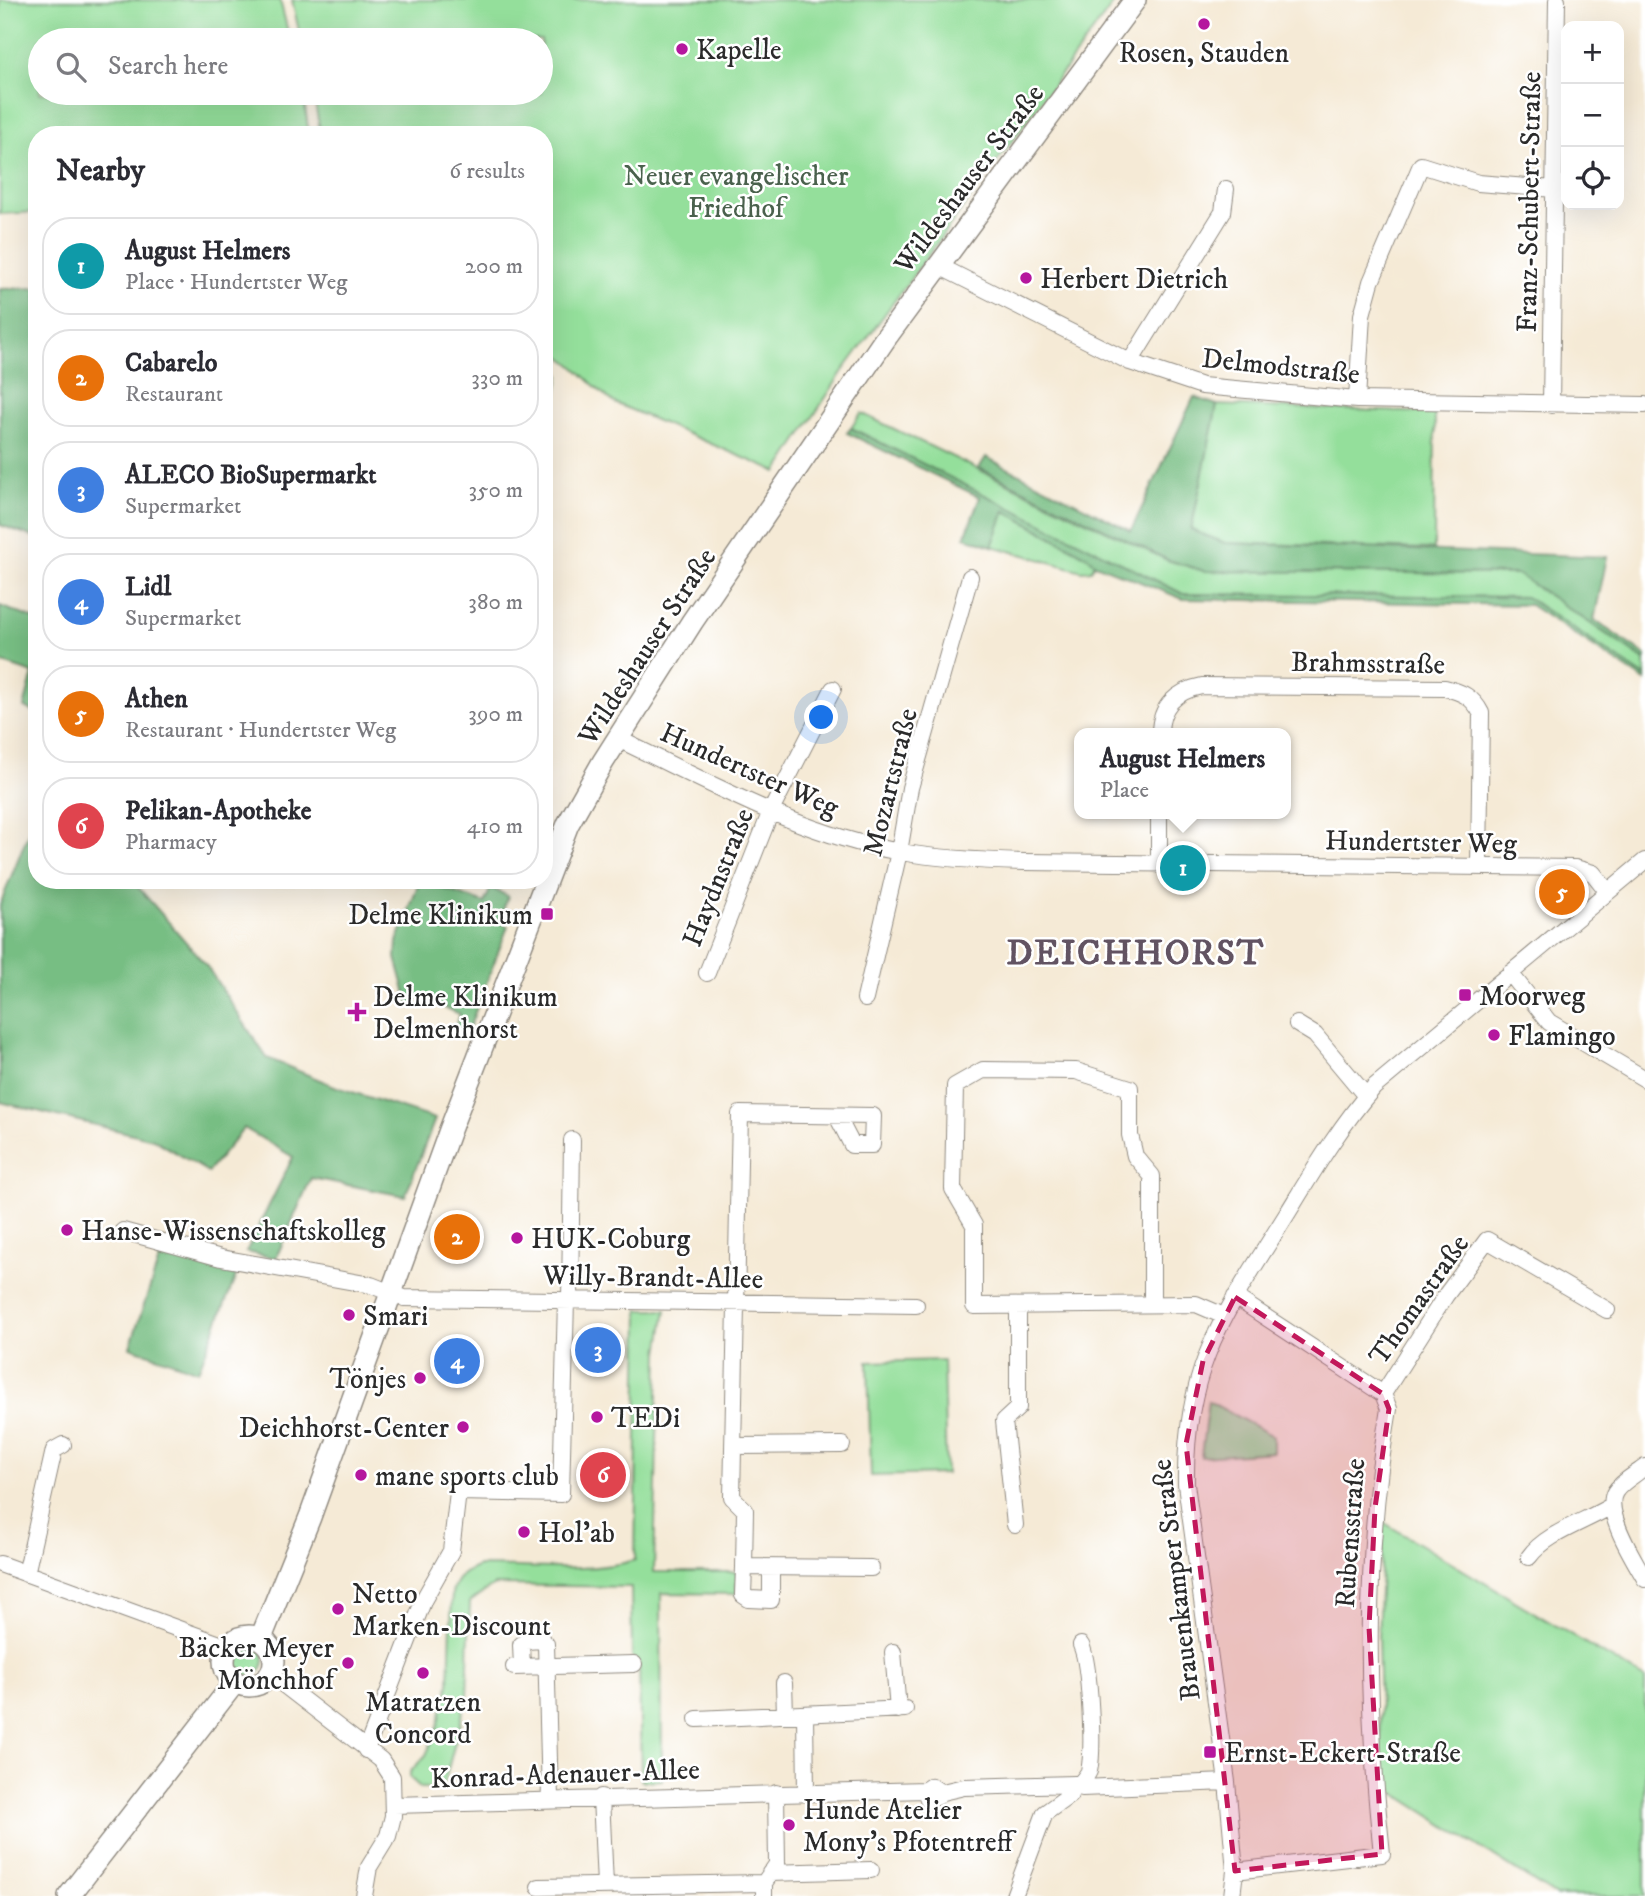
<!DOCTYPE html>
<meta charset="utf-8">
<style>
body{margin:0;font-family:"IM FELL DW Pica",serif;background:#f7f7f7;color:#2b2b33}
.controls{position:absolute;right:21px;top:21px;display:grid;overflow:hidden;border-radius:14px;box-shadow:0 7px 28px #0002}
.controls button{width:63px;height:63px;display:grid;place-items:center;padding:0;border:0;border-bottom:2px solid #e1e1e2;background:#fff;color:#2b2b33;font:35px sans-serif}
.you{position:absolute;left:822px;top:718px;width:24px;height:24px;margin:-18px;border:5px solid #fff;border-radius:50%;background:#1a73e8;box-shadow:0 0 0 10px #1a73e833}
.badge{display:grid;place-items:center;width:46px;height:46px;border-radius:50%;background:#0b8043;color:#fff;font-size:23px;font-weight:700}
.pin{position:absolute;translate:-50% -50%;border:4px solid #fff;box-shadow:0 2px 7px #0006}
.popup{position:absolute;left:1074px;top:728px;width:217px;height:91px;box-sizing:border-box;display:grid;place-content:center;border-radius:14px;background:#fff;filter:drop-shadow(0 2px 5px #0005);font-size:23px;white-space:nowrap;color:#7c7c81}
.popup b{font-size:26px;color:#2b2b33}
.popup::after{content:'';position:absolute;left:50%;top:100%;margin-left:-14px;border:14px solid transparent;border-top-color:#fff}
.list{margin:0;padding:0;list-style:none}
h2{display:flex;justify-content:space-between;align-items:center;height:91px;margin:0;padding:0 28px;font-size:30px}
h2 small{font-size:23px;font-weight:400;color:#7c7c81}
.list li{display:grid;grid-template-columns:46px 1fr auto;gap:21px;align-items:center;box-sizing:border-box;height:98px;margin:0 14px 14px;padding:0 14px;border:2px solid #e1e1e2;border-radius:28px}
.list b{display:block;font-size:26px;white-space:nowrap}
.list p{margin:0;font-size:23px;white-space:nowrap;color:#7c7c81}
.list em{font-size:23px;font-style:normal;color:#7c7c81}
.icon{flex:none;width:38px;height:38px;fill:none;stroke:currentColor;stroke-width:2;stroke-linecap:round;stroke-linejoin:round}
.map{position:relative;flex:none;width:1645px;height:1896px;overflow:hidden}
.search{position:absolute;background:#fff;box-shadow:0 7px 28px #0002;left:28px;top:28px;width:525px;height:77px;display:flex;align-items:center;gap:18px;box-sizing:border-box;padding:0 24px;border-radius:38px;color:#7c7c81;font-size:26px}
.panel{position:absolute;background:#fff;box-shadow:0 7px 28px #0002;left:28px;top:126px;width:525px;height:763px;border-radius:28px}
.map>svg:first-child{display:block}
.green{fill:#94df9b;stroke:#608563;stroke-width:2}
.forest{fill:#77be83;stroke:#517457;stroke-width:2}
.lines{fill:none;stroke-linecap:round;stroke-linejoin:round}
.minor-casing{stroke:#908a80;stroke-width:18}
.secondary-casing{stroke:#908a80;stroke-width:24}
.minor{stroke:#fff;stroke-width:16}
.secondary{stroke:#fff;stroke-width:21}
.marked{fill:#c2185b;fill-opacity:0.2;stroke:#c2185b;stroke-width:5;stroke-dasharray:14 9;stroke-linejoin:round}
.poi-dot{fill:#b5179e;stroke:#fff;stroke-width:2.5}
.labels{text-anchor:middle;stroke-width:5;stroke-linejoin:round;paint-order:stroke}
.poi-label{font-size:28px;fill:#2b2b2b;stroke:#fff;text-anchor:start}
.park-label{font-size:28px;fill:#4a614d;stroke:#fff}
.street-label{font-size:28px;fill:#2b2b2b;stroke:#fff}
.district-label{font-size:35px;font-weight:bold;letter-spacing:2px;fill:#625362;stroke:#fff}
</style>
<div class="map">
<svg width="1645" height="1896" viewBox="0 0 1645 1896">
<rect width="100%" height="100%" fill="#fff"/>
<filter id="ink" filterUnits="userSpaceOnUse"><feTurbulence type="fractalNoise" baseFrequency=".0143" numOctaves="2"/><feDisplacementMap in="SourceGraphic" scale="14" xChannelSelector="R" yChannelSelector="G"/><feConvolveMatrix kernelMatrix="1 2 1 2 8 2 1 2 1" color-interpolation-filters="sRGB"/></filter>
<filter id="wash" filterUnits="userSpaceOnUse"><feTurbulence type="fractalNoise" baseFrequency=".00686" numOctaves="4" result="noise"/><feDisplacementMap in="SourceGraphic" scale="28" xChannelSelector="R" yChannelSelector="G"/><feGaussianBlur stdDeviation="1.57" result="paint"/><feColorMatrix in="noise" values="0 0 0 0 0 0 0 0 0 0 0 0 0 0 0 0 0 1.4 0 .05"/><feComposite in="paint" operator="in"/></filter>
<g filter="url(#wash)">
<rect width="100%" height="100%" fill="#f5ead6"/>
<path class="green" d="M0 0H280L290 40H40V93H303L309 135H37V212L0 214Z
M292 0H1116L843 371 777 472 615 403C590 386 573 358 544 348V135H321L313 93H541V40H301Z
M544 362 554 365 560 375 544 457Z
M1217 405 1435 413 1434 549 1225 543 1191 530Z
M861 413 1167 560 1204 571 1517 574 1645 660V677L1525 597 1183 594 851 428Z
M1005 511 1087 556 1095 564 1091 570 1082 571 992 546Z
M639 1310H666L659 1352 654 1572H737L736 1594 661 1593 662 1780 641 1781 639 1664 632 1656 631 1587 494 1585 470 1602 467 1697 443 1788H421L410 1778V1772L426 1755 437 1730 449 1684 452 1593C455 1578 465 1571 479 1566 526 1566 591 1574 635 1560Z
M943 1360 946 1474 871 1476 868 1362Z
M1208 1401 1273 1436V1452L1201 1457Z
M1383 1522 1645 1679V1896H1556L1382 1785 1378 1637Z
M234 1660a15 15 0 1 1 30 0a15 15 0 1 1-30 0Z"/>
<path class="forest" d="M37 288V538L0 525V289Z
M1194 397 1217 405 1191 530 1225 543 1607 557 1594 620 1645 655V660L1517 574 1204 571 1168 560 979 468 986 457 1131 531Z
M851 428 1183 594 1526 597 1645 677V681L1530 605 1183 599 1095 564 1087 556 1005 511 992 546 965 537 980 497 847 433Z
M0 606 37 620V713L24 707 33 673 0 662Z
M37 811V880H132L206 965 267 1058 337 1087 435 1119 405 1196 311 1178 276 1258 246 1252 293 1157 244 1128 208 1172 153 1139 0 1102V905Z
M420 880 484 903 491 888 508 896 499 922 508 926 466 1036 454 1031 460 1014 417 996 412 1007 409 1005 396 958 397 942Z
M162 1251 238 1271 198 1371 130 1347Z"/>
</g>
<g filter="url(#ink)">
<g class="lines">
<g class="minor-casing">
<path id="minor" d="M937 265 1130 362 1202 386 1357 400 1645 405
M1130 362 1223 212 1226 189
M1357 400 1362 315 1371 282 1421 165 1478 183 1554 189
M1551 405 1557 0
M1160 733C1160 707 1176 691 1202 686L1445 688C1462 692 1473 697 1481 713L1479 867
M618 739C709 782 801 835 901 852 941 859 983 861 1024 862L1575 868 1593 873 1608 892
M1159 865V814
M707 973 771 811 833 689
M1510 973 1549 1022 1645 1079
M865 999 899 852 910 788 970 577
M1297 1024 1315 1035 1366 1096
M837 1116 852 1145H872L873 1116 740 1114 732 1497 745 1510 744 1567 871 1568
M123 1231 221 1258 371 1285 404 1298 916 1305
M1235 1297 1383 1394 1389 1409C1363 1556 1366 1706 1382 1854L1235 1871
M570 1301 572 1140
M1152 1304V1176L1135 1156 1130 1135V1088L1076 1071 983 1070 955 1086 953 1189 974 1225V1306L1196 1304 1224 1316
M1383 1394 1446 1295 1487 1240 1607 1310
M733 1446 842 1445
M1645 1467C1636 1474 1621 1482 1615 1492 1603 1512 1635 1561 1645 1579
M1015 1525 1004 1421 1018 1408V1306
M1529 1557C1546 1533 1585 1522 1611 1506
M0 1564 228 1647
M744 1567 743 1595 749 1599 771 1600V1568
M26 1574 54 1450 63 1445
M893 1652 898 1710
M514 1667 634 1664
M522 1667 521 1645 526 1641 542 1640 546 1644 550 1799
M271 1675 381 1760 392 1777 393 1816 388 1836 369 1867 364 1896
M784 1683 785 1714
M805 1714 806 1793
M697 1719 905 1709
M366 1750 424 1599 451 1551 458 1492 561 1494 566 1300
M1079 1785C1082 1781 1087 1776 1089 1771 1094 1750 1090 1664 1081 1645
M1082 1788 1227 1782
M938 1793 964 1787 1075 1784
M601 1797 605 1885
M394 1805 925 1790 931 1786 937 1790V1797L928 1799 925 1790
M770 1873 871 1870
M539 1887 764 1883
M764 1896V1883L777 1864 776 1793
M1014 1896 1045 1813 1070 1795
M1232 1896 1235 1871 1227 1782 1186 1484C1184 1364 1226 1312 1287 1214 1314 1170 1340 1126 1374 1087L1645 861"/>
</g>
<g class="secondary-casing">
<path id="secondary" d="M224 1661a25 25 0 1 1 50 0a25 25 0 1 1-50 0Z
M261 1638 310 1517 450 1130 568 824 603 762 692 622 885 339 1135 0
M69 1896 235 1682"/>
</g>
<use href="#minor" class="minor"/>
<use href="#secondary" class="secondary"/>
</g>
</g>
<path class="marked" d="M1235 1297 1383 1394 1389 1409 1375 1508 1369 1627 1382 1854 1235 1871 1186 1444 1203 1361Z"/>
<g class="poi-dot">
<circle cx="1204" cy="24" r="7"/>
<circle cx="682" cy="49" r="7"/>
<circle cx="1026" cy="278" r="7"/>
<rect x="540" y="907" width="14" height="14" rx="3.5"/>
<rect x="1458" y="988" width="14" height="14" rx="3.5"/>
<path d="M353.5 1001.5h7v7h7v7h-7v7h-7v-7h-7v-7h7z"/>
<circle cx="1494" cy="1035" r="7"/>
<circle cx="67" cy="1230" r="7"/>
<circle cx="517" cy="1238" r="7"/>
<circle cx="349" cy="1315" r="7"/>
<circle cx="420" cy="1378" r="7"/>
<circle cx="597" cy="1417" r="7"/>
<circle cx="463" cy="1427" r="7"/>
<circle cx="361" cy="1475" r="7"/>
<circle cx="524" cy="1532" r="7"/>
<circle cx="338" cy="1609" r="7"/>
<circle cx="348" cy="1663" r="7"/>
<circle cx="423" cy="1673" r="7"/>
<rect x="1203" y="1745" width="14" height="14" rx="3.5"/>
<circle cx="789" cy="1825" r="7"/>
</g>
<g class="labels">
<g class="poi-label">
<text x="696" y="59">Kapelle</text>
<text x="1204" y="62" text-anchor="middle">Rosen, Stauden</text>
<text x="1040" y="288">Herbert Dietrich</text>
<text x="533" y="924" text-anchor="end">Delme Klinikum</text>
<text x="1479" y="1005">Moorweg</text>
<text x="373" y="1006">Delme Klinikum<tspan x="373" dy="32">Delmenhorst</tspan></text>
<text x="1508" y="1045">Flamingo</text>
<text x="81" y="1240">Hanse-Wissenschaftskolleg</text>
<text x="531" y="1248">HUK-Coburg</text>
<text x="363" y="1325">Smari</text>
<text x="406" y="1388" text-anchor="end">Tönjes</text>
<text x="611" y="1427">TEDi</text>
<text x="449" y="1437" text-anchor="end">Deichhorst-Center</text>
<text x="375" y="1485">mane sports club</text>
<text x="538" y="1542">Hol'ab</text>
<text x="352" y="1603">Netto<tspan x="352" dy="32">Marken-Discount</tspan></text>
<text x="334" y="1657" text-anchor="end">Bäcker Meyer<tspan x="334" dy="32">Mönchhof</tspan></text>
<text x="423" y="1711" text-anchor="middle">Matratzen<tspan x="423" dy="32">Concord</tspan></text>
<text x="1224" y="1762">Ernst-Eckert-Straße</text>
<text x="803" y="1819">Hunde Atelier<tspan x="803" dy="32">Mony's Pfotentreff</tspan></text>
</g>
<g class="park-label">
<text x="736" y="185">Neuer evangelischer<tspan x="736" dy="32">Friedhof</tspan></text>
</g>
<g class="street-label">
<text transform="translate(968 178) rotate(-53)" y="10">Wildeshauser Straße</text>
<text transform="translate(1528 202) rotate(-89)" y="10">Franz-Schubert-Straße</text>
<text transform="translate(1281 365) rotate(6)" y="10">Delmodstraße</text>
<text transform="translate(646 646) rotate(-57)" y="10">Wildeshauser Straße</text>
<text transform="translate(1368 662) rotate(1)" y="10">Brahmsstraße</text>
<text transform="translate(750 769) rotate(24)" y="10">Hundertster Weg</text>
<text transform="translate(889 782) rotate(-76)" y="10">Mozartstraße</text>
<text transform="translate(1421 841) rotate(1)" y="10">Hundertster Weg</text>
<text transform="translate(717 877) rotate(-68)" y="10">Haydnstraße</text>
<text transform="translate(653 1276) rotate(1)" y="10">Willy-Brandt-Allee</text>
<text transform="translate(1418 1299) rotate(-55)" y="10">Thomastraße</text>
<text transform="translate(1349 1533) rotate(-86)" y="10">Rubensstraße</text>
<text transform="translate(1175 1580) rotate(-97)" y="10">Brauenkamper Straße</text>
<text transform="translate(565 1773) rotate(-2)" y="10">Konrad-Adenauer-Allee</text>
</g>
<g class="district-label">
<text x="1136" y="964">DEICHHORST</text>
</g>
</g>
</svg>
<div class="controls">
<button>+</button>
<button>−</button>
<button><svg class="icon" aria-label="locate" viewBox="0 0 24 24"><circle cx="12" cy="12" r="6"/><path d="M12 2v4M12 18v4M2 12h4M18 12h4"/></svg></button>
</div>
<div class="you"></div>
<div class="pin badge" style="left:1183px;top:868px;background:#0f9aa8">1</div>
<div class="popup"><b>August Helmers</b>Place</div>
<div class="pin badge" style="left:457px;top:1237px;background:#e8710a">2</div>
<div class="pin badge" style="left:598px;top:1350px;background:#3f7fe0">3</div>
<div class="pin badge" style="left:457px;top:1361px;background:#3f7fe0">4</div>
<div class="pin badge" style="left:1562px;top:892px;background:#e8710a">5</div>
<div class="pin badge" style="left:603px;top:1475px;background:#e0444e">6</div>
<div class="search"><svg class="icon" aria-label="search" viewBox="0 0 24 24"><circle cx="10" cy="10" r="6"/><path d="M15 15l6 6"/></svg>Search here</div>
<section class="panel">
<h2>Nearby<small>6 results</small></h2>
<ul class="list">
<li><span class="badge" style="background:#0f9aa8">1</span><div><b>August Helmers</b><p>Place · Hundertster Weg</p></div><em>200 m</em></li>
<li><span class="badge" style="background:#e8710a">2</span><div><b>Cabarelo</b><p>Restaurant</p></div><em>330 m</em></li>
<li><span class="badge" style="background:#3f7fe0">3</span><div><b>ALECO BioSupermarkt</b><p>Supermarket</p></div><em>350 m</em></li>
<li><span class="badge" style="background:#3f7fe0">4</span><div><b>Lidl</b><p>Supermarket</p></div><em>380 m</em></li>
<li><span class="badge" style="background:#e8710a">5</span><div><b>Athen</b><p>Restaurant · Hundertster Weg</p></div><em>390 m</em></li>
<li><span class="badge" style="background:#e0444e">6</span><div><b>Pelikan-Apotheke</b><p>Pharmacy</p></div><em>410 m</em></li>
</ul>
</section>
</div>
